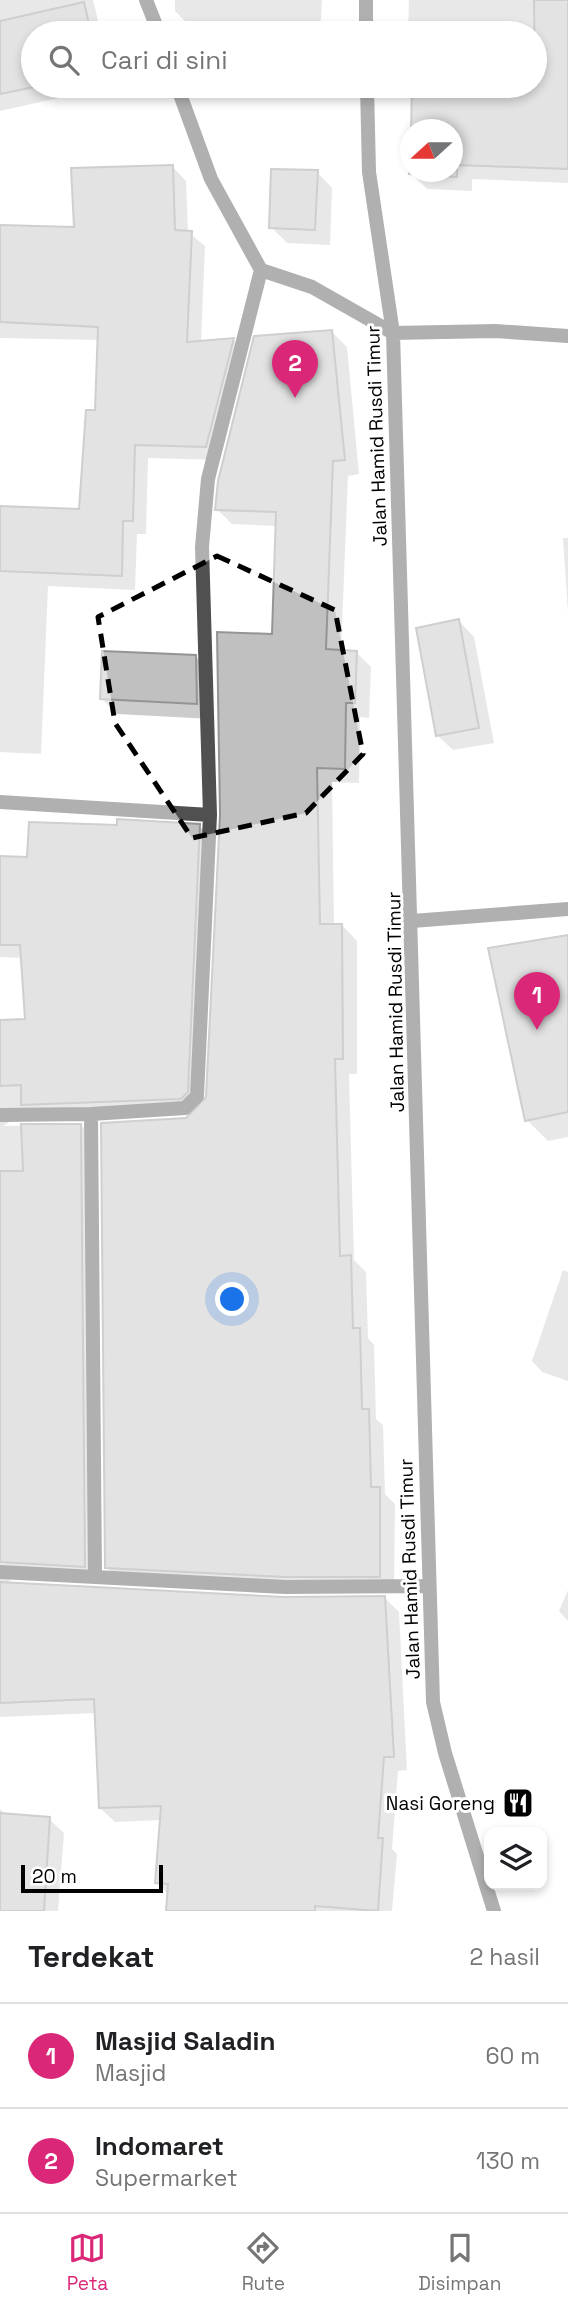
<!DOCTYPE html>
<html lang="id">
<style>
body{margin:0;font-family:"Space Grotesk",sans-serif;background:#f6f6f6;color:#202124}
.controls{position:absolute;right:21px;bottom:21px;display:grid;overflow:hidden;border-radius:14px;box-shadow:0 4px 10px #0003}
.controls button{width:63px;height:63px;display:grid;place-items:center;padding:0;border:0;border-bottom:2px solid #e0e0e0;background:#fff;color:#202124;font:35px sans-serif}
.compass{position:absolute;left:400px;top:119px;width:63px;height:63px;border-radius:50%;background:#fff;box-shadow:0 4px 10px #0003;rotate:249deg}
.scale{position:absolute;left:21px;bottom:18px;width:142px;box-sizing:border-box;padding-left:7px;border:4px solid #000;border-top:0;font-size:19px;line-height:24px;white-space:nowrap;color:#000;-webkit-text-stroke:5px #fff;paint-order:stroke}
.you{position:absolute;left:233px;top:1300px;width:24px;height:24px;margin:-18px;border:5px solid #fff;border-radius:50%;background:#1a73e8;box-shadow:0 0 0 10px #1a73e833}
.badge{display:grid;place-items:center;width:46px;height:46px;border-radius:50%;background:#db2777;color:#fff;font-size:23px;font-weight:700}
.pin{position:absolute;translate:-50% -58px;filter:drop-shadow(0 2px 4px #0008)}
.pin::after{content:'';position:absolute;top:37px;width:24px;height:21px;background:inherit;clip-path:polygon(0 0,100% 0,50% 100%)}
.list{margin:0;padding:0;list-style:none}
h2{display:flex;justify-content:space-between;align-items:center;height:91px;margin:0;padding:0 28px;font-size:30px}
h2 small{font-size:23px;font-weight:400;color:#757577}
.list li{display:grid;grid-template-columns:46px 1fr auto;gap:21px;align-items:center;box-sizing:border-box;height:105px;padding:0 28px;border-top:2px solid #e0e0e0}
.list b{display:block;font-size:26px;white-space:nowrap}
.list p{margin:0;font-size:23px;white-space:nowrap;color:#757577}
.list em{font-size:23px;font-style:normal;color:#757577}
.icon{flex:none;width:38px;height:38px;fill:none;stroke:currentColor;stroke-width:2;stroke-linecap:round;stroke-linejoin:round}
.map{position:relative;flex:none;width:568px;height:1911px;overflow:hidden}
.search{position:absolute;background:#fff;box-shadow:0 4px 10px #0003;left:21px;right:21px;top:21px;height:77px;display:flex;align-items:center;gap:18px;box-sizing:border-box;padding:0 24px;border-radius:38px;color:#757577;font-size:26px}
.sheet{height:301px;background:#fff}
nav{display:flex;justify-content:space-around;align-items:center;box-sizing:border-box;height:98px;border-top:2px solid #e0e0e0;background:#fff;font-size:19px;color:#757577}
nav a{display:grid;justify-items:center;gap:4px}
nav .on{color:#db2777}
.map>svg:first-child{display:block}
.shadow{fill:#0003}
.building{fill:#c0c0c0;stroke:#949494;stroke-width:2}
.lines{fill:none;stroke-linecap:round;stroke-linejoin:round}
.service{stroke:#505050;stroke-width:14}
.minor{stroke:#505050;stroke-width:14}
.marked{fill:none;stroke:#000;stroke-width:5;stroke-dasharray:14 9;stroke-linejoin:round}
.labels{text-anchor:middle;stroke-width:6;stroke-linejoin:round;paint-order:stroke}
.street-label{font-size:19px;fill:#000;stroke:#fff}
.poi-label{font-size:19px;fill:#000;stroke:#fff;text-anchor:end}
</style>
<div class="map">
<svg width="568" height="1911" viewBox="0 0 568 1911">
<rect width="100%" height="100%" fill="#fff"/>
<path class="shadow" d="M0 0H93L101 33H33V86H112L0 111Z
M175 0H322L320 33H227V26L188 24 175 11Z
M409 0H568V183L472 179V191L427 189 411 173 452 172V130L413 99 406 92V86H535V33H408Z
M278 86H314V87Z
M172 166 186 181 188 232 205 246 201 342 233 340 247 353 220 460 148 458 146 534H137L135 590 48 586 41 754 0 752V507L81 511 97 412 99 340 0 338V227L75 229Z
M317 172 332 188 330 245 287 243 271 227Z
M332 332 347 347 359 474 348 476 341 652H356L371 667 369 718 360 717 359 783 332 782 334 926 342 925 357 941V1074H349L354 1260 366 1272 368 1338 374 1345 376 1419 383 1425 385 1494 395 1504 394 1591 121 1582 106 1567 186 1119 194 1112 14 1119 3 1126 81 1125 95 1140 99 1580 15 1576 5 1584 284 1598H385L399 1612 407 1770 398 1771 392 1849 397 1854 392 1911H168L169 1895 157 1882 162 1820 115 1822 100 1808 96 1713 0 1717V1021L26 1020 23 958 0 957V858L29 859 119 827 199 826 213 840 201 1105 208 1098 274 636 277 526 232 524 217 509Z
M563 538H568V613Z
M459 621 474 637 494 743 453 750 437 735Z
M195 656 210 672 212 719 117 714 102 699Z
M568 937V1137L548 1141 527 1120Z
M563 1270 568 1272V1381L542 1372 532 1361Z
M568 1590V1621L559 1611Z
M0 1809 7 1815 49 1819 64 1833 58 1911H0Z"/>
<path class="building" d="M534 0H568V169L457 165V177L409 174 410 136V172H452V130H411L412 86H535Z
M84 2 91 33H33V86H39L0 94V21Z
M173 165 175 230 192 231 187 342 234 338 206 447 135 445 133 521H123L122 576 0 571V506L79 509 86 410H95L98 327 0 322V225L74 227 71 168Z
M271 169 318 170 315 230 269 228Z
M332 330 345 460 333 461 326 649 357 651 355 703H346L345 769 317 768 320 924H342L343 1059H335L340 1256 351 1255 353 1328H360L362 1409H369L371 1487H380V1577H285L105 1568 101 1123 186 1118 206 1097 220 815 217 632 272 634 276 512 215 510 218 481 254 336Z
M459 619 479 728 436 736 416 628Z
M102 651 196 655 197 704 100 699Z
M117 819 200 824 188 1092 181 1099 21 1105V1085L0 1086V1020L25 1019 20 945H0V856L27 857 29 822 117 825Z
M568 935V1112L525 1121 488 948Z
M21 1124H81L85 1567 0 1562V1171H23Z
M0 1582 284 1597 385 1596 394 1757H384L378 1838H383L378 1911 315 1906V1911H166L168 1884 155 1883 161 1806 99 1808 94 1699 0 1703Z
M0 1813 50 1817 44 1911H0Z"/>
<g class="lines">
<path class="service" d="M412 921 568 909"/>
<path class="minor" d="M146 0 159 33
M366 0V33
M367 86 369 172 393 333 433 1702 445 1753 494 1911
M261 270 312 287 393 333
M393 333 495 331 568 336
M0 802 210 815
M0 1115 91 1114
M0 1572 285 1587 428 1586
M95 1577 91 1114 185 1108 197 1096 210 815 202 547 208 479 261 270 211 179 177 86"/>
</g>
<path d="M0 0H568V1911H0ZM217 556 335 610 363 754 306 813 192 838 115 723 98 617Z" fill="#fff" fill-opacity=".55" fill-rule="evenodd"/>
<path class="marked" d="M217 556 335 610 363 754 306 813 192 838 115 723 98 617Z"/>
<defs>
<g id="restaurant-square" transform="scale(1.575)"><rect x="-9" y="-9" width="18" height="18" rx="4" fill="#000" stroke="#fff"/><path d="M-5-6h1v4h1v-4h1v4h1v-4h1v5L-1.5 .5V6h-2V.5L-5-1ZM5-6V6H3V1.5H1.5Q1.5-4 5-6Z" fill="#fff"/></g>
</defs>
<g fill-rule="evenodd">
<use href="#restaurant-square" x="518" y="1803"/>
</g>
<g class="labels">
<g class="street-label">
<text transform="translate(376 436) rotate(-92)" y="7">Jalan Hamid Rusdi Timur</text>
<text transform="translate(395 1002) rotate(-91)" y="7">Jalan Hamid Rusdi Timur</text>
<text transform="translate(409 1569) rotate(-92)" y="7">Jalan Hamid Rusdi Timur</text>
</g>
<g class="poi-label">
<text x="495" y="1810">Nasi Goreng</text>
</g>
</g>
</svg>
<div class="controls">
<button><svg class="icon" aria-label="layers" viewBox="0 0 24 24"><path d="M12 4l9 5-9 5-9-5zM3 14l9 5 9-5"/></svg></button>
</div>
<svg class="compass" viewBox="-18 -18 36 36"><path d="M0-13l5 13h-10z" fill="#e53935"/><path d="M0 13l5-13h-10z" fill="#757577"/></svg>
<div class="scale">20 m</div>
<div class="you"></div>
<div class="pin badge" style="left:537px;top:1030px">1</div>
<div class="pin badge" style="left:295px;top:398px">2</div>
<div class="search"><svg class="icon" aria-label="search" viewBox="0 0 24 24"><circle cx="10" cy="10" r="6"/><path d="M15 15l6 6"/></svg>Cari di sini</div>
</div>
<section class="sheet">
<h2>Terdekat<small>2 hasil</small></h2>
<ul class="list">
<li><span class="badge">1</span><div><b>Masjid Saladin</b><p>Masjid</p></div><em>60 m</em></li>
<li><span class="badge">2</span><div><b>Indomaret</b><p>Supermarket</p></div><em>130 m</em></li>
</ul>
</section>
<nav>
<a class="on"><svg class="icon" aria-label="map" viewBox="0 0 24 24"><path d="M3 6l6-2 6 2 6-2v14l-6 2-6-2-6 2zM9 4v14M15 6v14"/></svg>Peta</a>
<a><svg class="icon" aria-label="directions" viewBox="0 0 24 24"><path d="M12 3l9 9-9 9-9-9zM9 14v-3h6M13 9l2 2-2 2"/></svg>Rute</a>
<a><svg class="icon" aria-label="saved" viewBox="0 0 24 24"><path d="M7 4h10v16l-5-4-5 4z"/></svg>Disimpan</a>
</nav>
